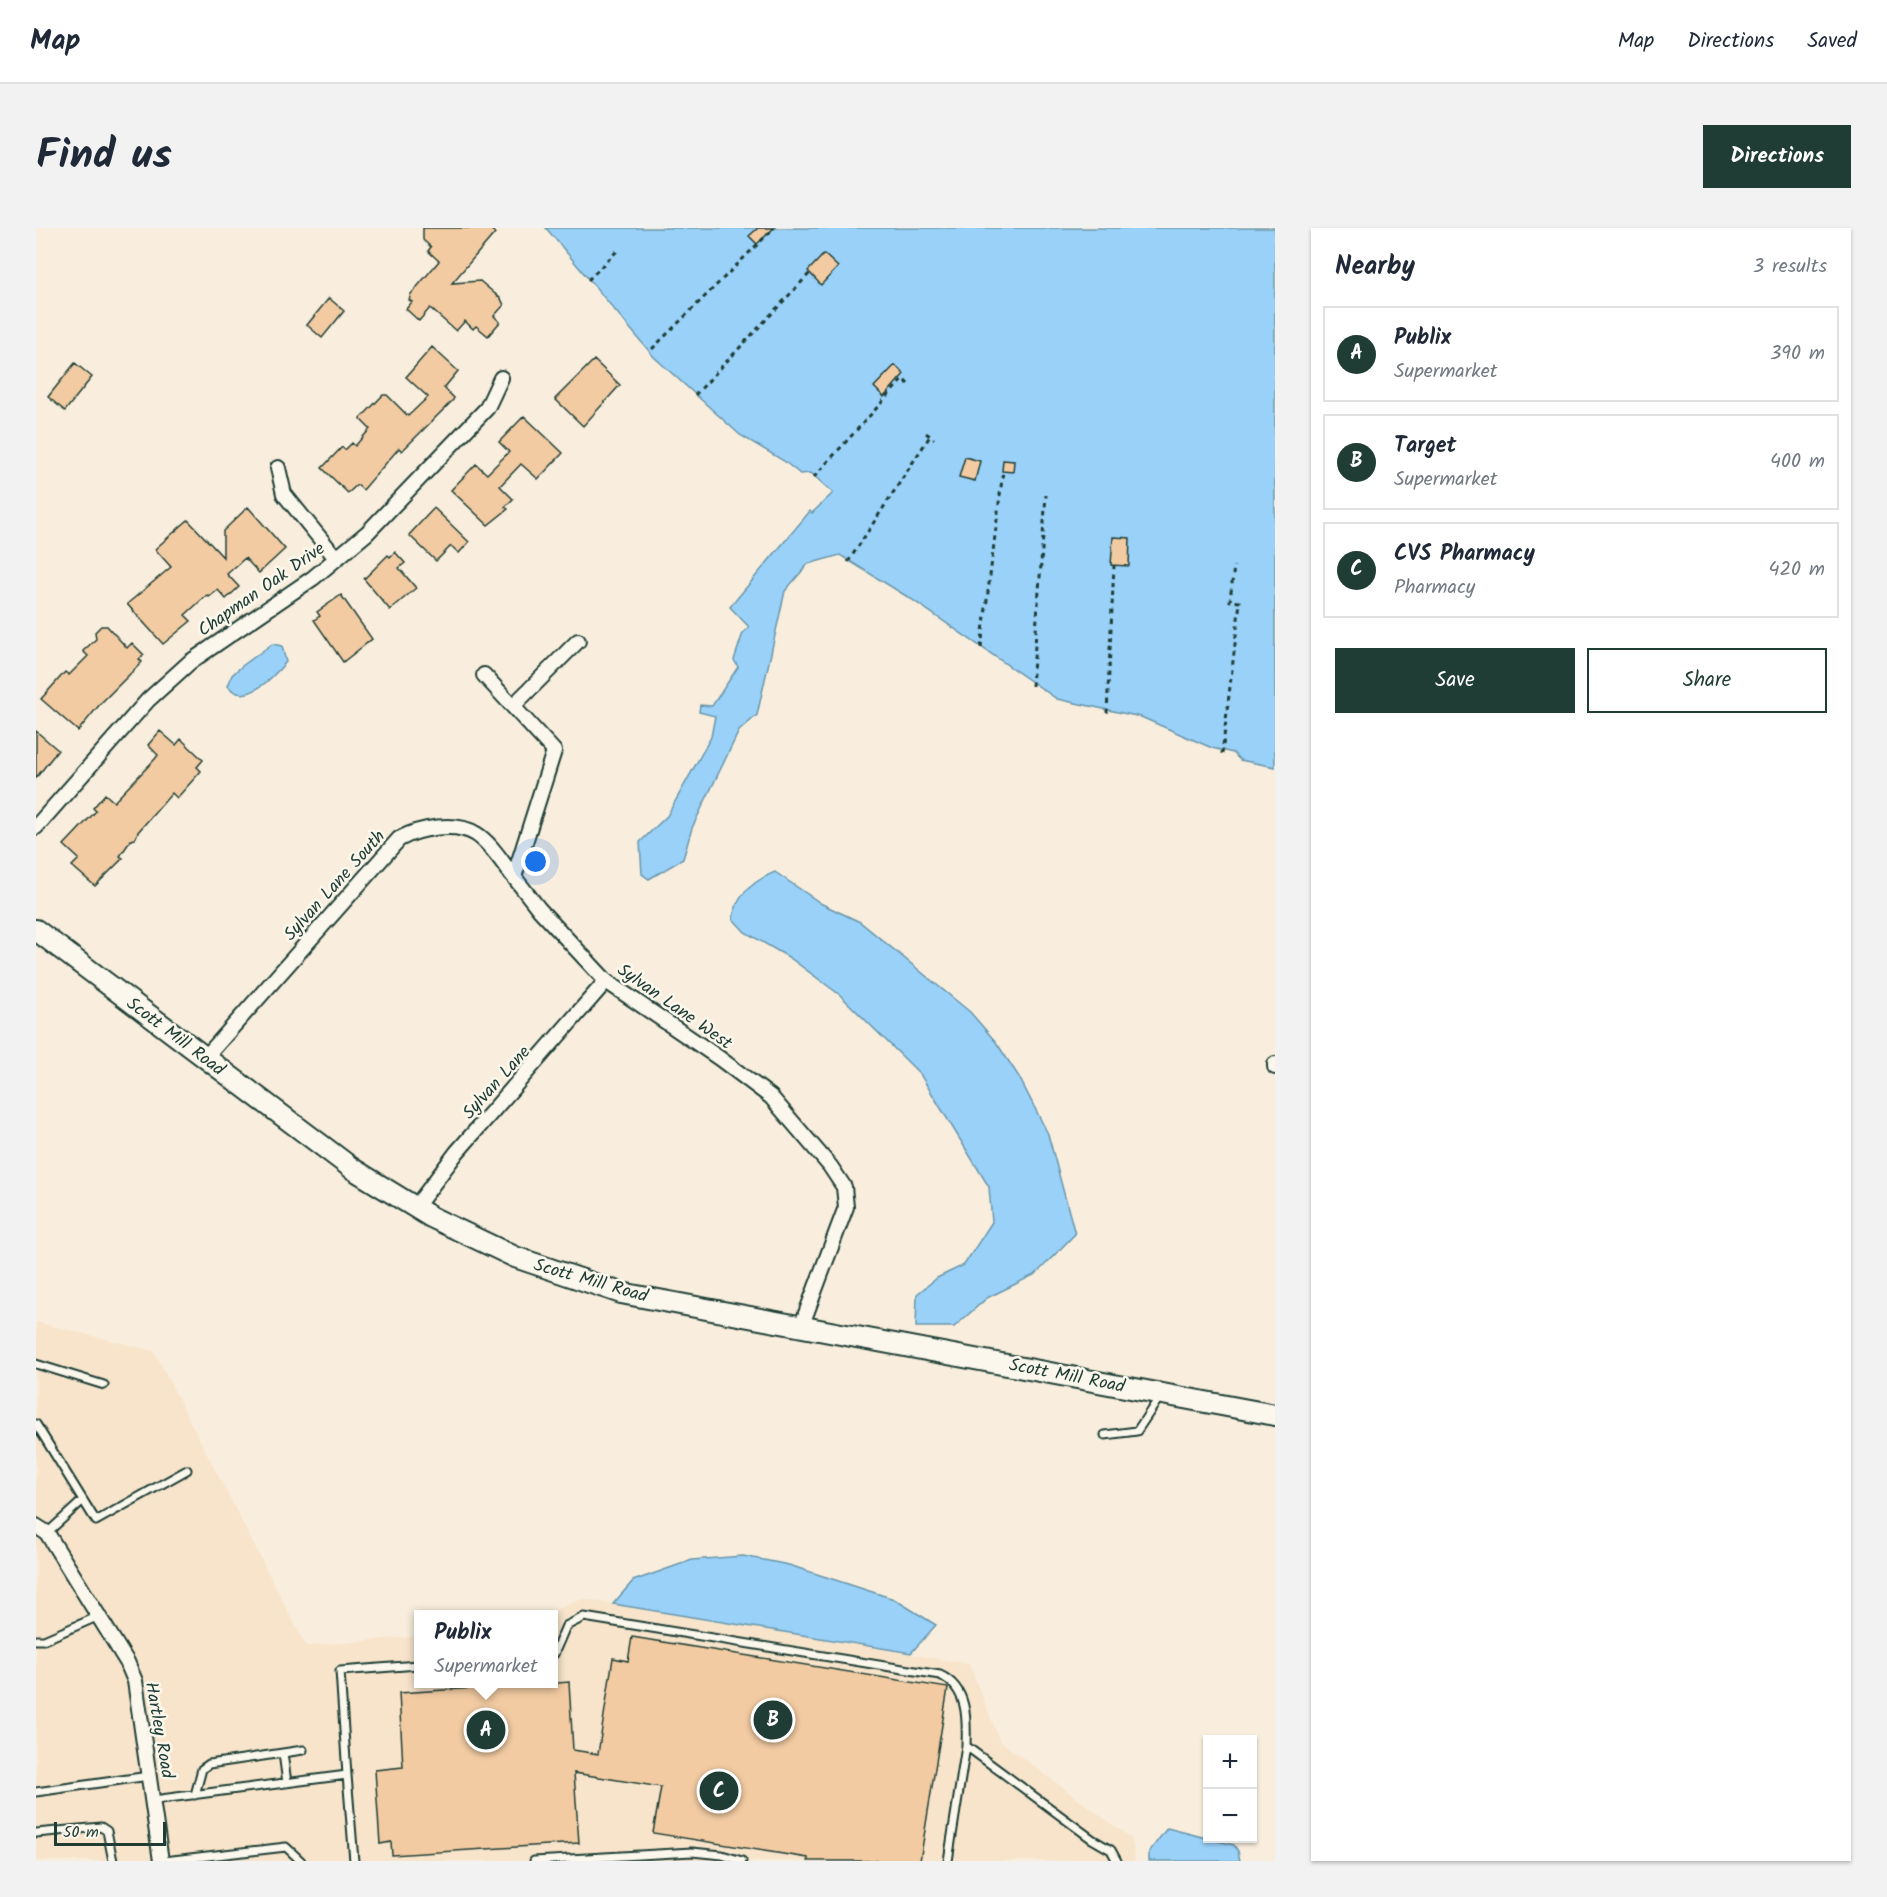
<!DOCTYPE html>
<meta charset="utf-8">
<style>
body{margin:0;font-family:Kalam,sans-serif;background:#f2f2f3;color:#1f2937}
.controls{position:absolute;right:18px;bottom:18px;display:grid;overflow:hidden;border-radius:0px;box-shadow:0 2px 4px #0004}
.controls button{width:54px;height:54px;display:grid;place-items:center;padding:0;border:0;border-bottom:2px solid #e0e1e3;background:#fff;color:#1f2937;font:30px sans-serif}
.scale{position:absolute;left:18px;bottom:15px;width:112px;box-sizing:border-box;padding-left:6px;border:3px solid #1f3d34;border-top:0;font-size:16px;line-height:21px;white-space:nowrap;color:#1f3d34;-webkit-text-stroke:4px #fbf7ec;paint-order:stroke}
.you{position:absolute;left:500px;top:634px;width:21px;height:21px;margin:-15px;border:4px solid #fff;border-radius:50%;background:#1a73e8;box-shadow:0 0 0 9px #1a73e833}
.badge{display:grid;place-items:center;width:39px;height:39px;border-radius:50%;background:#1f3d34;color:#fff;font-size:20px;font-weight:700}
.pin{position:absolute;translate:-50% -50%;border:3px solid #fff;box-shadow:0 2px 6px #0006}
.popup{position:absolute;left:378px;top:1382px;width:144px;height:78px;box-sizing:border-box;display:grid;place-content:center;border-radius:0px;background:#fff;filter:drop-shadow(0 2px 4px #0005);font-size:20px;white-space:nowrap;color:#747a83}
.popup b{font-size:22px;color:#1f2937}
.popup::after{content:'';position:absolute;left:50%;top:100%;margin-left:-12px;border:12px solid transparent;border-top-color:#fff}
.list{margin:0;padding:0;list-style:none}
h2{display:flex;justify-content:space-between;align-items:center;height:78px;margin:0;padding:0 24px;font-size:26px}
h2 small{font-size:20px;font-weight:400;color:#747a83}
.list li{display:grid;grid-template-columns:39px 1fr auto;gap:18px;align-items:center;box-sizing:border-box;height:96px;margin:0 12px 12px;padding:0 12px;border:2px solid #e0e1e3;border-radius:0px}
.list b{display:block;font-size:22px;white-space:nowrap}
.list p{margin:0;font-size:20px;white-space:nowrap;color:#747a83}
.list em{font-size:20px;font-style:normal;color:#747a83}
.actions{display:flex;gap:12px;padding:18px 24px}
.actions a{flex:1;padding:14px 0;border:2px solid #1f3d34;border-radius:0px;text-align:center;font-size:21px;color:#1f3d34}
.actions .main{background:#1f3d34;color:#fff}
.map{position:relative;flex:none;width:1239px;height:1633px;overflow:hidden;border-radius:0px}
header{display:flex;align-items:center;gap:36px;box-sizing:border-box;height:84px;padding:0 30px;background:#fff;border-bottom:2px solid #e0e1e3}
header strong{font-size:28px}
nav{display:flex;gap:33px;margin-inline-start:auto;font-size:21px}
.intro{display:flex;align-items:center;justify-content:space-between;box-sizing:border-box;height:144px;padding:0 36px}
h1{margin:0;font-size:42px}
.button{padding:15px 27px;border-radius:0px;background:#1f3d34;color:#fff;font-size:21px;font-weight:700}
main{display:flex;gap:36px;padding:0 36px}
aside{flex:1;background:#fff;border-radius:0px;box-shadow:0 2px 4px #0004}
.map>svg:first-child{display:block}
.built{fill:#f7e4cb}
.water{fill:#9ad1f9;stroke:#6996aa;stroke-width:1.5}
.building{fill:#f2cba2;stroke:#1f3d34;stroke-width:1.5}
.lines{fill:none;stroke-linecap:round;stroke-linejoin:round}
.lane-casing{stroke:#1f3d34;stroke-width:11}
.street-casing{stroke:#1f3d34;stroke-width:18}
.secondary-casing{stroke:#1f3d34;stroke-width:24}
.path{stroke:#1f3d34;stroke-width:3;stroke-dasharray:4.5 4.5;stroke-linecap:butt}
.lane{stroke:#fbf7ec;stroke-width:7}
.street{stroke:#fbf7ec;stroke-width:14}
.secondary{stroke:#fbf7ec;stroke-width:20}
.labels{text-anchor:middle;stroke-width:5;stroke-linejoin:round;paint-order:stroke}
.street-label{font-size:18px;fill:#1f3d34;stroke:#fbf7ec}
</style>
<header>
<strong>Map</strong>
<nav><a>Map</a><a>Directions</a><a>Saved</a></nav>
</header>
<div class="intro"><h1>Find us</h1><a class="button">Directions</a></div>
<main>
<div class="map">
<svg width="1239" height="1633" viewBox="0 0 1239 1633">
<rect width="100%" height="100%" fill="#f9eedd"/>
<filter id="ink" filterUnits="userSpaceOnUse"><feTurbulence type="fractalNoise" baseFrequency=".0167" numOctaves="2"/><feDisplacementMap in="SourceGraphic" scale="12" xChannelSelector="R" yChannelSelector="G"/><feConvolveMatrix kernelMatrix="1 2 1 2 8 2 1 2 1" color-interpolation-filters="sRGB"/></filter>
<g filter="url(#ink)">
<path class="built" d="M0 1094 118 1123 270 1418 382 1408V1456H518V1386H509L546 1371 933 1436 964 1513 1096 1611 1099 1633H0Z"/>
<path class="water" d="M510 0H1239V539L1204 532 1197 525 1176 520 1105 489 1021 471 875 371 804 327 772 336 749 363 721 487 703 503 656 600 647 631 613 651 606 646 604 614 631 588 675 509 679 488 663 484 664 477 676 478 702 439 698 432 707 405 713 399 694 379 774 283 776 285 797 265 775 245 764 246 748 233 704 207 618 129Z
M236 416 246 418 250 434C237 449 209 480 192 458L196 447 206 438Z
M739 644 786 676 824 694 934 784 960 814 983 849 1012 906 1039 1006 1000 1046 951 1070 918 1099H880L881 1066 901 1050 928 1037 956 994 953 959 884 846 804 767 754 730 709 704 697 691C700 667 717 653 739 644Z
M707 1328 753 1337 858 1371 900 1397 875 1425 577 1376 597 1353 656 1332Z
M1131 1600 1198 1617 1202 1623 1204 1633H1113V1624Z"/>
<path class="building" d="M387 0H453L459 5 416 55 444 53 465 71 468 77 458 88 464 94 452 108 440 98 437 101 429 93 420 103 394 80 383 93 370 81 376 74 373 72 375 66 403 33 392 23 395 19 387 12Z
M722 0H738L721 16 713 8Z
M788 26 802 39 785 57 772 43Z
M293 70 308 83 286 110 271 97Z
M396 119 422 143 408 160 418 170 417 172 366 223 363 220 327 262 321 257 312 265 286 240 306 219 309 222 316 215 319 218 334 201 324 191 347 167H351L372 188 392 169 370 149Z
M558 132 584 157 547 198 519 171Z
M39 135 56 149 29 183 12 169Z
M859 137 868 146 848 169 838 159Z
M488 188 527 225 502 251 485 236 464 258 477 271 469 279 472 281 452 297 415 262 440 236 451 246 473 224 463 214Z
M929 229 944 233 939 253 923 249Z
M967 232 978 233 977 244 966 243Z
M212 279 249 321 223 345 209 330 191 346 203 359 190 371 182 362 173 369 171 367 149 387 155 393 127 416 91 376 135 339 119 321 152 292 187 329V303Z
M398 280 433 314 423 325 415 318 400 333 373 307Z
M1077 309 1094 310 1093 338 1075 337Z
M359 324 369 335 363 340 380 360 354 382 328 351 352 327 354 329Z
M305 367 336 411 307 434 278 392 284 388 281 384Z
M65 398H71L91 420 96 415 108 427 103 431 106 434 65 475 42 503 5 471 29 444 33 447 52 428 47 423 60 411 59 404Z
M0 503 22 522 0 550Z
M124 503 140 517 145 511 165 530 167 532 161 539 165 543 141 570 136 565 102 604 99 611 95 612 84 628 87 630 59 658 36 638 43 631 28 617 60 583 57 580 69 566 78 574 119 531 122 527 112 517Z
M596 1409 912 1460 884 1633H772V1630L617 1605 625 1559 538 1545 543 1615 356 1627 355 1614 344 1616 339 1542 367 1539 363 1465 438 1460V1455H474V1459L533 1454 537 1522 562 1526 577 1430 592 1433Z"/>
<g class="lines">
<g class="lane-casing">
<path id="lane" d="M0 1136 68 1157
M0 1196 60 1293 151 1242
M1069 1207 1101 1203 1125 1167
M11 1305 46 1273
M0 1412H8L63 1388
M518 1426 530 1398 548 1389 904 1447C932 1460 931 1491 930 1518
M247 1525 251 1555
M311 1547 304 1443 382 1437
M0 1564 113 1548
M159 1567 166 1541 173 1536 267 1522
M117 1572 311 1547 318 1633
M0 1605 65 1599 71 1603 77 1633
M128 1633 250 1619 265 1633
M498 1633 656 1624 686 1627 706 1633
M912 1633 930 1518 1056 1611 1075 1622 1081 1633"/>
</g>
<g class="street-casing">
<path id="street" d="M242 240 248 266 300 330
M448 447 518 523 478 649 503 681 570 753 683 830 735 869 794 938 808 959 810 979 765 1099
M477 478 542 413
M0 599 112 472 154 434 277 350 331 305 451 180 465 150
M169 830 363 611C383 600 420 593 440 606 455 615 467 636 478 649
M1239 836V839
M379 980 421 924 570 753
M0 1298 11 1305 91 1434 99 1453 125 1633"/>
</g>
<g class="secondary-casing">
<path id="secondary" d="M0 702 317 941 395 989 479 1029 585 1065 1239 1187"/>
</g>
<path class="path" d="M552 52 583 21
M616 121 738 0
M659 167 774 45
M890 205 898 211
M778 249 867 151 875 159
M812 334 894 208
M945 420 967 243
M996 458 1010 267
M1071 485 1078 337
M1186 526 1204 374 1194 373 1198 338"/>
<use href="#lane" class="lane"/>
<use href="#street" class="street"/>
<use href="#secondary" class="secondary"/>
</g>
</g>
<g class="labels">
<g class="street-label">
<text transform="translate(225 361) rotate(-35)" y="6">Chapman Oak Drive</text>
<text transform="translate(298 657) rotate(-48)" y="6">Sylvan Lane South</text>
<text transform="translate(639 778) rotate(35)" y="6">Sylvan Lane West</text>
<text transform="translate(140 808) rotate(37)" y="6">Scott Mill Road</text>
<text transform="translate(460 854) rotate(-48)" y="6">Sylvan Lane</text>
<text transform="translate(555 1052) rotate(16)" y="6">Scott Mill Road</text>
<text transform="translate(1031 1147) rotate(11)" y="6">Scott Mill Road</text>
<text transform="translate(124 1502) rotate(80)" y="6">Hartley Road</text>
</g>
</g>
</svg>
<div class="controls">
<button>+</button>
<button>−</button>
</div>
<div class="scale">50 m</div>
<div class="you"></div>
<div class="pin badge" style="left:450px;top:1502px">A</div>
<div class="popup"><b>Publix</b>Supermarket</div>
<div class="pin badge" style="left:737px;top:1492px">B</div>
<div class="pin badge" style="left:683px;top:1563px">C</div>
</div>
<aside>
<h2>Nearby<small>3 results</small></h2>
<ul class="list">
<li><span class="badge">A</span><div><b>Publix</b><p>Supermarket</p></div><em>390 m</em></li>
<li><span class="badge">B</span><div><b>Target</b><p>Supermarket</p></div><em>400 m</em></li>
<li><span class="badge">C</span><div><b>CVS Pharmacy</b><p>Pharmacy</p></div><em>420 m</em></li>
</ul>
<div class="actions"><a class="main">Save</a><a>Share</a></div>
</aside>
</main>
